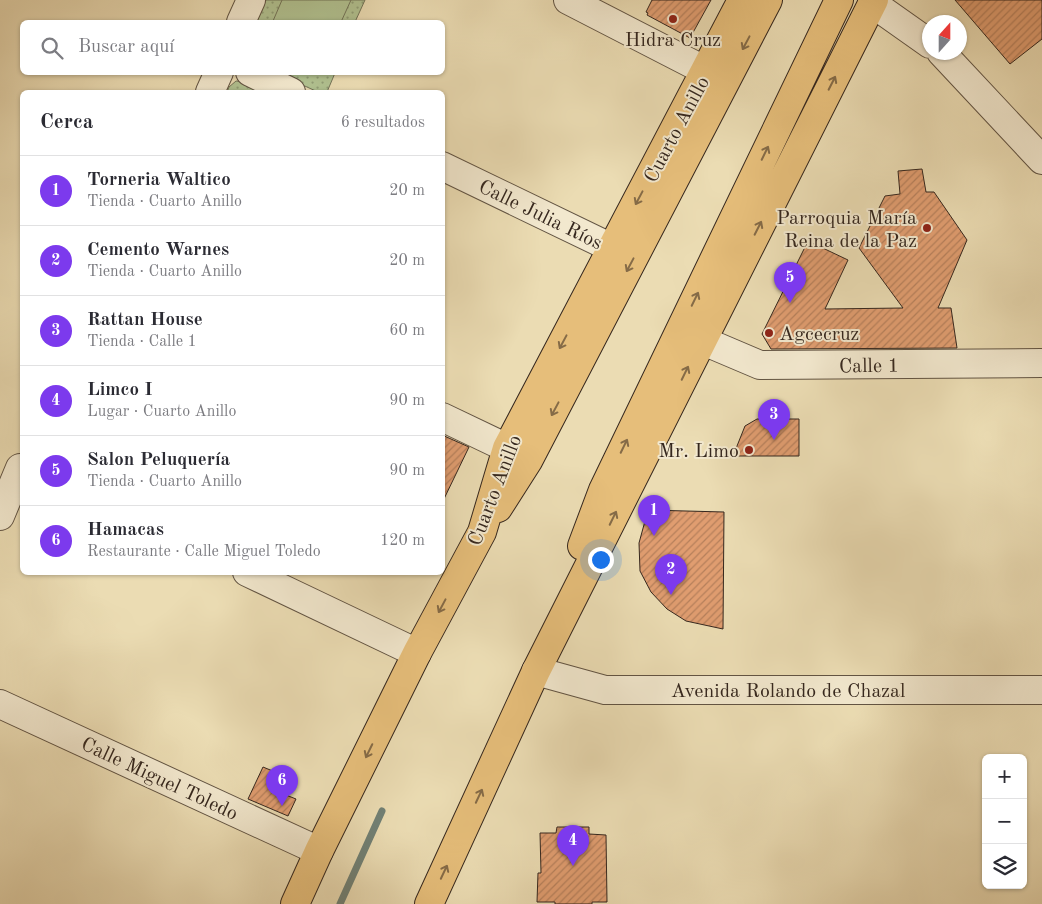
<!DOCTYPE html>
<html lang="es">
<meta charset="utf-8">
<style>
body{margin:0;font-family:"Old Standard TT",serif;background:#f7f7f7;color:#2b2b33}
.controls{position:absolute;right:15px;bottom:15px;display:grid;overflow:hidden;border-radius:8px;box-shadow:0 1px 4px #0004}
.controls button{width:45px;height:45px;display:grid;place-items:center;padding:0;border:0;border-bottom:1px solid #e1e1e2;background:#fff;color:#2b2b33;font:25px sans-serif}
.compass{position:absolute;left:922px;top:15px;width:45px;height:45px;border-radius:50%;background:#fff;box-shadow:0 1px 4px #0004;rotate:21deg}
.you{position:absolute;left:600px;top:559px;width:18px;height:18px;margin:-12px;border:4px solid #fff;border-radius:50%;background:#1a73e8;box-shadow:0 0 0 8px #1a73e833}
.badge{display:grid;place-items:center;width:32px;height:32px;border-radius:50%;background:#7c3aed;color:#fff;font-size:16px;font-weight:700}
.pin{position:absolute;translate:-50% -41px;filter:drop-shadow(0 1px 2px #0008)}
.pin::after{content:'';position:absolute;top:26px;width:18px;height:15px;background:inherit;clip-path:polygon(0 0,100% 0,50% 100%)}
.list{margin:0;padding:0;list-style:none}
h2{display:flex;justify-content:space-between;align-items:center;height:65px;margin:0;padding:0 20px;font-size:21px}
h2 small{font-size:16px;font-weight:400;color:#7c7c81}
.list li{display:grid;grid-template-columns:32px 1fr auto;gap:15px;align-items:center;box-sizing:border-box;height:70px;padding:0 20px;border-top:1px solid #e1e1e2}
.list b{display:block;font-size:19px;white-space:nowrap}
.list p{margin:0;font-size:16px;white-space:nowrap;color:#7c7c81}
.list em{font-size:16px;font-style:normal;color:#7c7c81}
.icon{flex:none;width:28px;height:28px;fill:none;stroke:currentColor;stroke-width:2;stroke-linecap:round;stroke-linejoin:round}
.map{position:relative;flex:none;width:1042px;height:904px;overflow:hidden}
.search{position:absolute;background:#fff;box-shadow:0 1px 4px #0004;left:20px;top:20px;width:425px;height:55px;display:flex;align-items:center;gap:12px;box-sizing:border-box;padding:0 18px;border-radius:8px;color:#7c7c81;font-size:19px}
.panel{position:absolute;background:#fff;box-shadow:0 1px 4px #0004;left:20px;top:90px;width:425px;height:485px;border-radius:8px}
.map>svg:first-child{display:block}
.grass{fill:url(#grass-dots);stroke:#737458}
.pitch{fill:#b1c291;stroke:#737458}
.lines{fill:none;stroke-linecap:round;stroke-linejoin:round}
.stream{stroke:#708075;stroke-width:7}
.building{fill:url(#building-hatch);stroke:#35271e}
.minor-casing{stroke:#625443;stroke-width:30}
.highway-casing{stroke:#35271e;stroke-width:30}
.minor{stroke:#f2e8ce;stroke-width:28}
.highway{stroke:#e6be7a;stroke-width:28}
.oneway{stroke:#856b47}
.poi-dot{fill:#8f2418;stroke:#f2e8ce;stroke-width:2}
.labels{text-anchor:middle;stroke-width:4;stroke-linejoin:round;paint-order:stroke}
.poi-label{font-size:20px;fill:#35271e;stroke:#f2e8ce;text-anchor:end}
.street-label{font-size:20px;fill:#35271e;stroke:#f2e8ce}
</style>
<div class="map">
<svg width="1042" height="904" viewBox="0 0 1042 904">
<defs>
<pattern id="grass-dots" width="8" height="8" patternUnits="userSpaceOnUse" patternTransform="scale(1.25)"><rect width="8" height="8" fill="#b1c291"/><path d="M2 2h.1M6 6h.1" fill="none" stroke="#919e76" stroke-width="1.8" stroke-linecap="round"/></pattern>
<pattern id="building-hatch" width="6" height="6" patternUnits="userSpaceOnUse" patternTransform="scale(1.25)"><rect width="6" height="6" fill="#e09d70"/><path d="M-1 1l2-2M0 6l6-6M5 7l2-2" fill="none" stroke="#b6805b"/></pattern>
</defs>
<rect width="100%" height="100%" fill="#ebdcb3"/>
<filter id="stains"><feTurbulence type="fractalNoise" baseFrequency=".004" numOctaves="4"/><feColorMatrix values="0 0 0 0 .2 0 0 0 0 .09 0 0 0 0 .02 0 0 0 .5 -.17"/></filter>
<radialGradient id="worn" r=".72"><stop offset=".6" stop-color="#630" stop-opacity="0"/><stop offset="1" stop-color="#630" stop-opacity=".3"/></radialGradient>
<path class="grass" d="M266 0H365L355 22H256Z
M276 73H335L327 92H318Z
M236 81 244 82 267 92H227L229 87Z"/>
<path class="pitch" d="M282 0H351L341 22H276L273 21Z"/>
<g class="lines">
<path class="stream" d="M340 904 382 811"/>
</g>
<path class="building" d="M652 0H711L690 38 647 15 648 13 646 12Z
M955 0H1042V39L1010 64Z
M922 169 926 192H934L967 240 938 308H951L957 348 771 349 762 334 808 241 848 260 825 309 903 308 859 248 885 196 900 194 898 171Z
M757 419H799V456H733L745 426Z
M442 435 469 447 442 503Z
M648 510 724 512 723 629 686 621 667 609 651 592 640 571 639 543Z
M263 767 292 779 286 795 296 799 288 816 248 799Z
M557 827H589V834L606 835 607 902H592V904H555V902H537L538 873H541L540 833H556Z"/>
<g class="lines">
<g class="minor-casing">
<path id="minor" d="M568 0 706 71
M872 3 930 44
M241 22 251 0
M941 52 1042 160
M250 72 291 92
M210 92 219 72
M442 166 612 248
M701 340 760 365 1042 363
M442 417 507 448
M0 516 20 468
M247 572 417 653
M536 671 605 690H1042
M0 704 319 851"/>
</g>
<g class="highway-casing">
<path id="highway" d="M498 508 528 461 768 0
M582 546 603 490 839 0
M295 904 319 851 417 653 482 532 507 448 742 0
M429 904 536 671 874 0"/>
</g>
<use href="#minor" class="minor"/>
<use href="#highway" class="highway"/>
</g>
<defs><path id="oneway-shaft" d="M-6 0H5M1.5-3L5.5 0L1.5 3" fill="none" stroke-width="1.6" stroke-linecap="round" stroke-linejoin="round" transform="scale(1.25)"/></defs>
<g class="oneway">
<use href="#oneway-shaft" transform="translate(746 43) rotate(118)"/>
<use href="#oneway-shaft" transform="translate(832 83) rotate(-63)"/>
<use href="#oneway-shaft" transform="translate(765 153) rotate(-64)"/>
<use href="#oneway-shaft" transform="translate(639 198) rotate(118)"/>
<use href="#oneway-shaft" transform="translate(758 228) rotate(-63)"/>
<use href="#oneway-shaft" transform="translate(630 265) rotate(118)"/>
<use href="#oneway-shaft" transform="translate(695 299) rotate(-64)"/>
<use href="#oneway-shaft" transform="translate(563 342) rotate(118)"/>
<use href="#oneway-shaft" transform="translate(685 373) rotate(-64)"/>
<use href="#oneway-shaft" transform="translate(555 409) rotate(118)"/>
<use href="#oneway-shaft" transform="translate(624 446) rotate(-64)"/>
<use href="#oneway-shaft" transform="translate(613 518) rotate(-64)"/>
<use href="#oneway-shaft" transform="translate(442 606) rotate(118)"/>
<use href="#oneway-shaft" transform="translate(369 751) rotate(116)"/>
<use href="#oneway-shaft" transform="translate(479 796) rotate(-65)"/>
<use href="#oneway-shaft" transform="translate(444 872) rotate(-65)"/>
</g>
<g class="poi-dot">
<circle cx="673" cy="19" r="5"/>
<circle cx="927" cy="228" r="5"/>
<circle cx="769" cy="333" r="5"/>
<circle cx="749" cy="450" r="5"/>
</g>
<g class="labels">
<g class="poi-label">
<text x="673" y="46" text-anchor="middle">Hidra Cruz</text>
<text x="917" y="224">Parroquia María<tspan x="917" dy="23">Reina de la Paz</tspan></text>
<text x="779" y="340" text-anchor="start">Agcecruz</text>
<text x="739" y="457">Mr. Limo</text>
</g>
<g class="street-label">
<text transform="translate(676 129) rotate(-62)" y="7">Cuarto Anillo</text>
<text transform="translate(541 214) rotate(26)" y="7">Calle Julia Ríos</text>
<text transform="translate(869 365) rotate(-1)" y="7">Calle 1</text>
<text transform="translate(494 490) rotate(-69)" y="7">Cuarto Anillo</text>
<text x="788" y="697">Avenida Rolando de Chazal</text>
<text transform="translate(160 778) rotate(25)" y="7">Calle Miguel Toledo</text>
</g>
</g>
<rect width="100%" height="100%" filter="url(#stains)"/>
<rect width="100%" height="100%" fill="url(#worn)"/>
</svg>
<div class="controls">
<button>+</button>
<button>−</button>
<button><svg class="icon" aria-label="layers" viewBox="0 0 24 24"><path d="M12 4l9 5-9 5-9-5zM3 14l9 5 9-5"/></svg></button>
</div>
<svg class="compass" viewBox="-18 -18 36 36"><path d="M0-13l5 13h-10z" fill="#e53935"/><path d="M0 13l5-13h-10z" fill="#7c7c81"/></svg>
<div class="you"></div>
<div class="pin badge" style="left:654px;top:536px">1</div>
<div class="pin badge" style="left:671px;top:595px">2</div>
<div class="pin badge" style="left:774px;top:440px">3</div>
<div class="pin badge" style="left:573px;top:866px">4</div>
<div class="pin badge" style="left:790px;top:303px">5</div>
<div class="pin badge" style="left:282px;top:806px">6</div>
<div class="search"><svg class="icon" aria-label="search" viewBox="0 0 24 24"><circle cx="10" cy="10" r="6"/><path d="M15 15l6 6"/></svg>Buscar aquí</div>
<section class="panel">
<h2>Cerca<small>6 resultados</small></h2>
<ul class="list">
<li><span class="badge">1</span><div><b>Torneria Waltico</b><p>Tienda · Cuarto Anillo</p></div><em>20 m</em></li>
<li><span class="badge">2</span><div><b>Cemento Warnes</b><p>Tienda · Cuarto Anillo</p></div><em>20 m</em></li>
<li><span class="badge">3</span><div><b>Rattan House</b><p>Tienda · Calle 1</p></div><em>60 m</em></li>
<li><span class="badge">4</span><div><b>Limco I</b><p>Lugar · Cuarto Anillo</p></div><em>90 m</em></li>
<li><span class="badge">5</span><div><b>Salon Peluquería</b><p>Tienda · Cuarto Anillo</p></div><em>90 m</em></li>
<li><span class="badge">6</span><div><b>Hamacas</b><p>Restaurante · Calle Miguel Toledo</p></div><em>120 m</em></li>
</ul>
</section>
</div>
